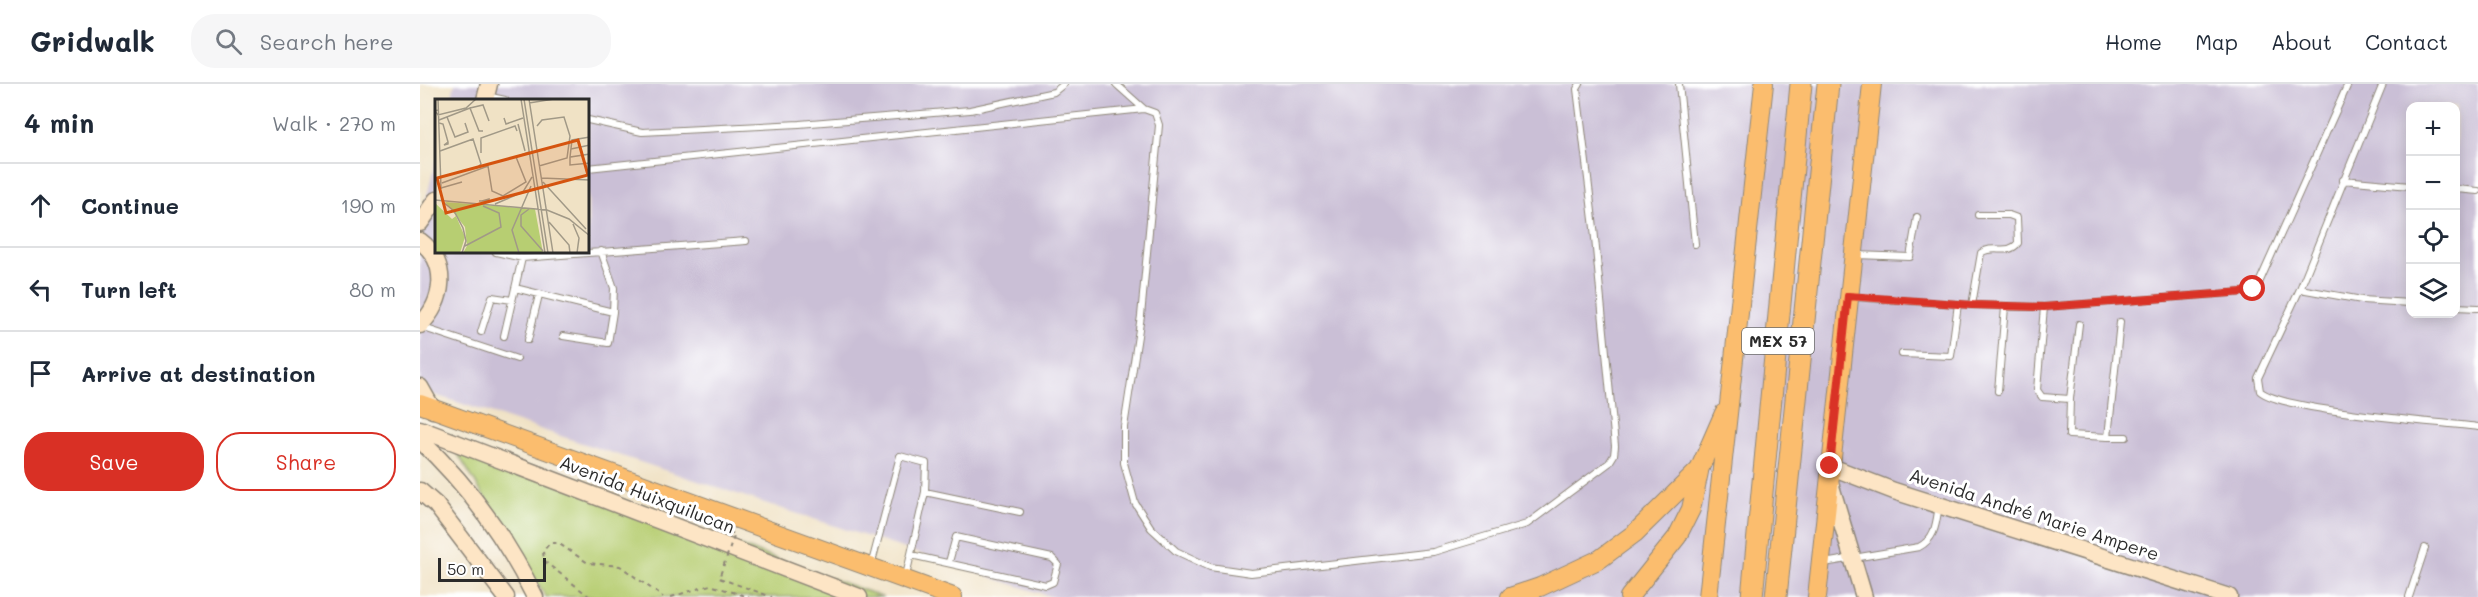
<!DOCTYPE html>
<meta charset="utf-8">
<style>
body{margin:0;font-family:Mali,sans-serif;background:#f6f6f7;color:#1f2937}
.controls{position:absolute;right:18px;top:18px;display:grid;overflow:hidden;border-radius:12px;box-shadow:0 3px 15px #0003}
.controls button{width:54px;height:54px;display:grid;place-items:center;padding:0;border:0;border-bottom:2px solid #e0e1e3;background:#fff;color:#1f2937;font:30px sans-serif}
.scale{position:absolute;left:18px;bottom:15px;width:108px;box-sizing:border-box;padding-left:6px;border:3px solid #2b2b2b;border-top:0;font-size:16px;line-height:21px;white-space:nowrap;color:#2b2b2b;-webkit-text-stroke:4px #fff;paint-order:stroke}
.stop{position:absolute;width:18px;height:18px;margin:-14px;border:4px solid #d93025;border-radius:50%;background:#fff}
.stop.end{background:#d93025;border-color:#fff;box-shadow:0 2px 6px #0008}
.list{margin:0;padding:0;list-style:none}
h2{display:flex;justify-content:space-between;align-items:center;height:78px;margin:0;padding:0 24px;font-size:26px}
h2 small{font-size:20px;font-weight:400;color:#747a83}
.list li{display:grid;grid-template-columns:39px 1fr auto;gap:18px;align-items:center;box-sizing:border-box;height:84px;padding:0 24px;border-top:2px solid #e0e1e3}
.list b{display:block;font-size:22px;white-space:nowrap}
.list em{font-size:20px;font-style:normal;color:#747a83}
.actions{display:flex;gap:12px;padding:18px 24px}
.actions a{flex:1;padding:14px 0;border:2px solid #d93025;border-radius:24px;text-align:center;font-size:21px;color:#d93025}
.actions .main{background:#d93025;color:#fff}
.icon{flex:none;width:33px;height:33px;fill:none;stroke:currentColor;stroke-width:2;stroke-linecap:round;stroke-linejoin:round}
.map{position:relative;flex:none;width:2058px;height:513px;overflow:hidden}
header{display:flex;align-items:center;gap:36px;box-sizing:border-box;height:84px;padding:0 30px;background:#fff;border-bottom:2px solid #e0e1e3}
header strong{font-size:28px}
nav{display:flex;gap:33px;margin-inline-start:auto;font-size:21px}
.search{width:420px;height:54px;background:#f6f6f7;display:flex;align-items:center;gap:15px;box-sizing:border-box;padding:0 21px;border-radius:24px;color:#747a83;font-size:22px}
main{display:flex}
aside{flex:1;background:#fff}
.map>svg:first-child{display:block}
.industrial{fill:#cabfd6;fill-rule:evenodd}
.green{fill:#b7ce72;stroke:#717c4e;stroke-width:1.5}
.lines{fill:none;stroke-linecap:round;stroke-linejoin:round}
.lane-casing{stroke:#8e8678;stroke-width:8}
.secondary-casing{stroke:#8e8678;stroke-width:19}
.primary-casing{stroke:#8e8678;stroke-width:20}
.highway-casing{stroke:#8e8678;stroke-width:23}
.path{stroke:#8e8678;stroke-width:2;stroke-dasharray:4.5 4.5;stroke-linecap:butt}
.lane{stroke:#fff;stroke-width:6}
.secondary{stroke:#fde5c5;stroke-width:16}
.primary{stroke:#fbbd6e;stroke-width:18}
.highway{stroke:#fbbd6e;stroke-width:21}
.path-bridge{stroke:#8e8678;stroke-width:2;stroke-dasharray:4.5 4.5;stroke-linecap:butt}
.route{stroke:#d93025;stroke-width:8}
.labels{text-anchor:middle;stroke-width:6;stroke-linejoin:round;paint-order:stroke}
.shield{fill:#fff;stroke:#6b6b6b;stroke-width:1.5}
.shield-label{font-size:16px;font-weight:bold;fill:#2b2b2b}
.street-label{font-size:18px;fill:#2b2b2b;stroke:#fff}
.inset-road{fill:none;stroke:#a19987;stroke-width:1.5}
.view{fill:#d5540f;fill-opacity:0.15;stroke:#d5540f;stroke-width:3}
.inset-edge{fill:none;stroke:#2b2b2b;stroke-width:3}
</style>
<header>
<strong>Gridwalk</strong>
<div class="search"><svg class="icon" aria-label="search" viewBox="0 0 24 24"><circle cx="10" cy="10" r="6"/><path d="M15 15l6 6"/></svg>Search here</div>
<nav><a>Home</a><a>Map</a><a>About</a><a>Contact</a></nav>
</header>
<main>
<aside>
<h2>4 min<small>Walk · 270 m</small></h2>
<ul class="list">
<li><svg class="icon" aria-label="ahead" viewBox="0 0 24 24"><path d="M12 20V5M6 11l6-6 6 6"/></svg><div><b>Continue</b></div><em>190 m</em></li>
<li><svg class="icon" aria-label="left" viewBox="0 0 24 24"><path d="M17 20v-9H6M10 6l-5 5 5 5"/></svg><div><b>Turn left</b></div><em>80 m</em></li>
<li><svg class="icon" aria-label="arrive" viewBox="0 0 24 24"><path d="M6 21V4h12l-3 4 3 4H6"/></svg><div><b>Arrive at destination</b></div></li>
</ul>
<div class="actions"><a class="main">Save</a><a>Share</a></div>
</aside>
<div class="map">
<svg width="2058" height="513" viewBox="0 0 2058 513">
<rect width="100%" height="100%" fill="#fff"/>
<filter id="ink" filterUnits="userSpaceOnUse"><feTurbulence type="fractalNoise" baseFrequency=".0167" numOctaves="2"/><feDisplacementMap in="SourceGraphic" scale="12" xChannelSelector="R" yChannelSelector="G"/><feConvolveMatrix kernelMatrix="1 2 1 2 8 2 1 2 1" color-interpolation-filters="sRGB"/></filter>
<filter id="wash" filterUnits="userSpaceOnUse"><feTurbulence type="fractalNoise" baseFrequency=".008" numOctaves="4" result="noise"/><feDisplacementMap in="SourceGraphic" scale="24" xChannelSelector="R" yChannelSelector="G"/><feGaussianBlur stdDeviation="1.35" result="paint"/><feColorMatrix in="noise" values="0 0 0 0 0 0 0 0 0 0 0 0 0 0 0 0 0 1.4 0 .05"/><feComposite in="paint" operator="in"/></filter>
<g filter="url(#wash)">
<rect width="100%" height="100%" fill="#f0e2c5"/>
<path class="industrial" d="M35 0H2058V513H632L0 306V142L16 75V168H168V16H31ZM1990 22H2036V230H1990Z"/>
<path class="green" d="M31 359 463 513H126Z"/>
</g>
<g filter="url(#ink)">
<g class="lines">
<g class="lane-casing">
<path id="lane" d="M696 0 724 25
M1259 0 1275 160
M1963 0 1880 205 1942 216 1990 219
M67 12 85 16
M168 36 222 48 379 40 550 26 634 8 644 0
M168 84 724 25 735 29 739 41 721 232 704 343V379L715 419 731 444 756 467 790 483 831 489 1013 468 1107 440 1189 379 1194 371 1195 362 1174 144 1157 5 1160 0
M1923 96 1990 102
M2036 105 2058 107
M181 167 194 204 193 228
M76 168 102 174 326 157
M1436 171 1490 173 1497 133
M95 204 193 228 188 259 143 252
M1880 205 1838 294 1840 307C1863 327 2018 338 2058 343
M1432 213 1552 221 1624 223 1824 208 1833 205 1839 199 1928 0
M1552 221 1561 169C1573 160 1588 172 1598 159L1597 134 1589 131H1558
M1624 223 1617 306 1622 313 1650 315 1659 240
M2036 223 2058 224
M1 243 97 275
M61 248 72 213 92 216
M84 252 102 174
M108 256 119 211
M1482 270 1531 272 1538 220
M1578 307 1585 223
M1650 315 1649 351 1688 353 1700 238
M1688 353H1706
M491 471 626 501 633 498 638 480 632 474 536 453 529 478
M1404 479 1499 463C1516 454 1516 439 1519 421
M451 482 480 372 506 379 505 408
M486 492 505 408 600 428
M1989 513 2005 464"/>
</g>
<g class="secondary-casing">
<path id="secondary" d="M65 16 69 0
M0 139 16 116
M0 157C30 179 24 218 0 241
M0 303 13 326
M0 345 439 513
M0 356C48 401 86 454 115 513
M1409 382 1474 407 1809 513
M1410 399 1444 513
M0 407 16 421 86 513"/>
</g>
<g class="primary-casing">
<path id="primary" d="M0 320 533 513
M1090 513 1120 503 1180 475 1215 449 1279 386 1304 329
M1209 513 1257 453 1271 425 1279 388
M1288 513 1344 0
M1397 513 1452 0"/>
</g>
<g class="highway-casing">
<path id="highway" d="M1332 513 1381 0
M1356 513 1408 0"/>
</g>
<path class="path" d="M170 513 124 477 123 467 130 459H138L168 479 200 482 243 513
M251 513 290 501 329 513"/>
<use href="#lane" class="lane"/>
<use href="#secondary" class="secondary"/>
<use href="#primary" class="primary"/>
<use href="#highway" class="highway"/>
<path class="path-bridge" d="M258 430 315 450 299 494 352 513"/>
</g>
</g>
<g class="lines" filter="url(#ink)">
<path class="route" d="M1410 382 1428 212 1552 221 1624 223 1824 208 1833 205"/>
</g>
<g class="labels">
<rect class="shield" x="1322" y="244" width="72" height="26" rx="4.5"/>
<g class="shield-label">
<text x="1358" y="263">MEX 57</text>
</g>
<g class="street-label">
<text transform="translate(227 411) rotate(21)" y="6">Avenida Huixquilucan</text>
<text transform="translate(1614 431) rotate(18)" y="6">Avenida André Marie Ampere</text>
</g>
</g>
<g transform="translate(15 15)">
<rect width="154" height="154" fill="#f0e2c5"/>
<path d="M10 103 100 110 108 154H28L32 147 30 128ZM0 104 17 120 21 117 30 138 25 154H0Z" fill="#b7ce72"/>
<path class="inset-road" d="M3 0 6 90M86 0 110 154M89 0 113 154M94 0 118 154M94 4 119 0M35 9 48 6 54 22M3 11 0 12 3 16 31 9 41 0M12 18 20 38 33 33 30 24M69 19 71 25 88 19M4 21 35 9 44 32H48M4 24 8 25 13 43 9 46 13 45V43M83 25 90 52M102 27 107 21 129 18 135 37 132 59 104 67M155 38 137 41 135 58 155 55M136 50 155 46M5 52 38 40 46 65 42 69M46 54V39L80 27 82 32M135 58V66L155 64M106 79 155 81M108 83 151 130M7 84 53 67 57 92 68 97 91 83 81 58 94 53M6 89 27 83M0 101 112 111 134 120 155 137M44 102H54V100L47 102M8 103 19 112 28 129 31 142 27 154M60 105 88 93 97 78M94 110 86 116V127L108 152M114 123 134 146 135 154M138 125 144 139 142 154M30 147 66 128 64 114 48 107M84 154 77 131 96 87"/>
<path class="view" d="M143 41 153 76 11 114 2 79Z"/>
<rect width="154" height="154" class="inset-edge"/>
</g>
</svg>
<div class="controls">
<button>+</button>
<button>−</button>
<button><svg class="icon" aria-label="locate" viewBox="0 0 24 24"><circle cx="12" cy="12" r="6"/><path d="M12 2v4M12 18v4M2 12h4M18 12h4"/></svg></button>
<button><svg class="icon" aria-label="layers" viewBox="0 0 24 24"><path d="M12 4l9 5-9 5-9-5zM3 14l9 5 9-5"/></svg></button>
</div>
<div class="scale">50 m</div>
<div class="stop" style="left:1833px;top:205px"></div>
<div class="stop end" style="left:1410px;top:382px"></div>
</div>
</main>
